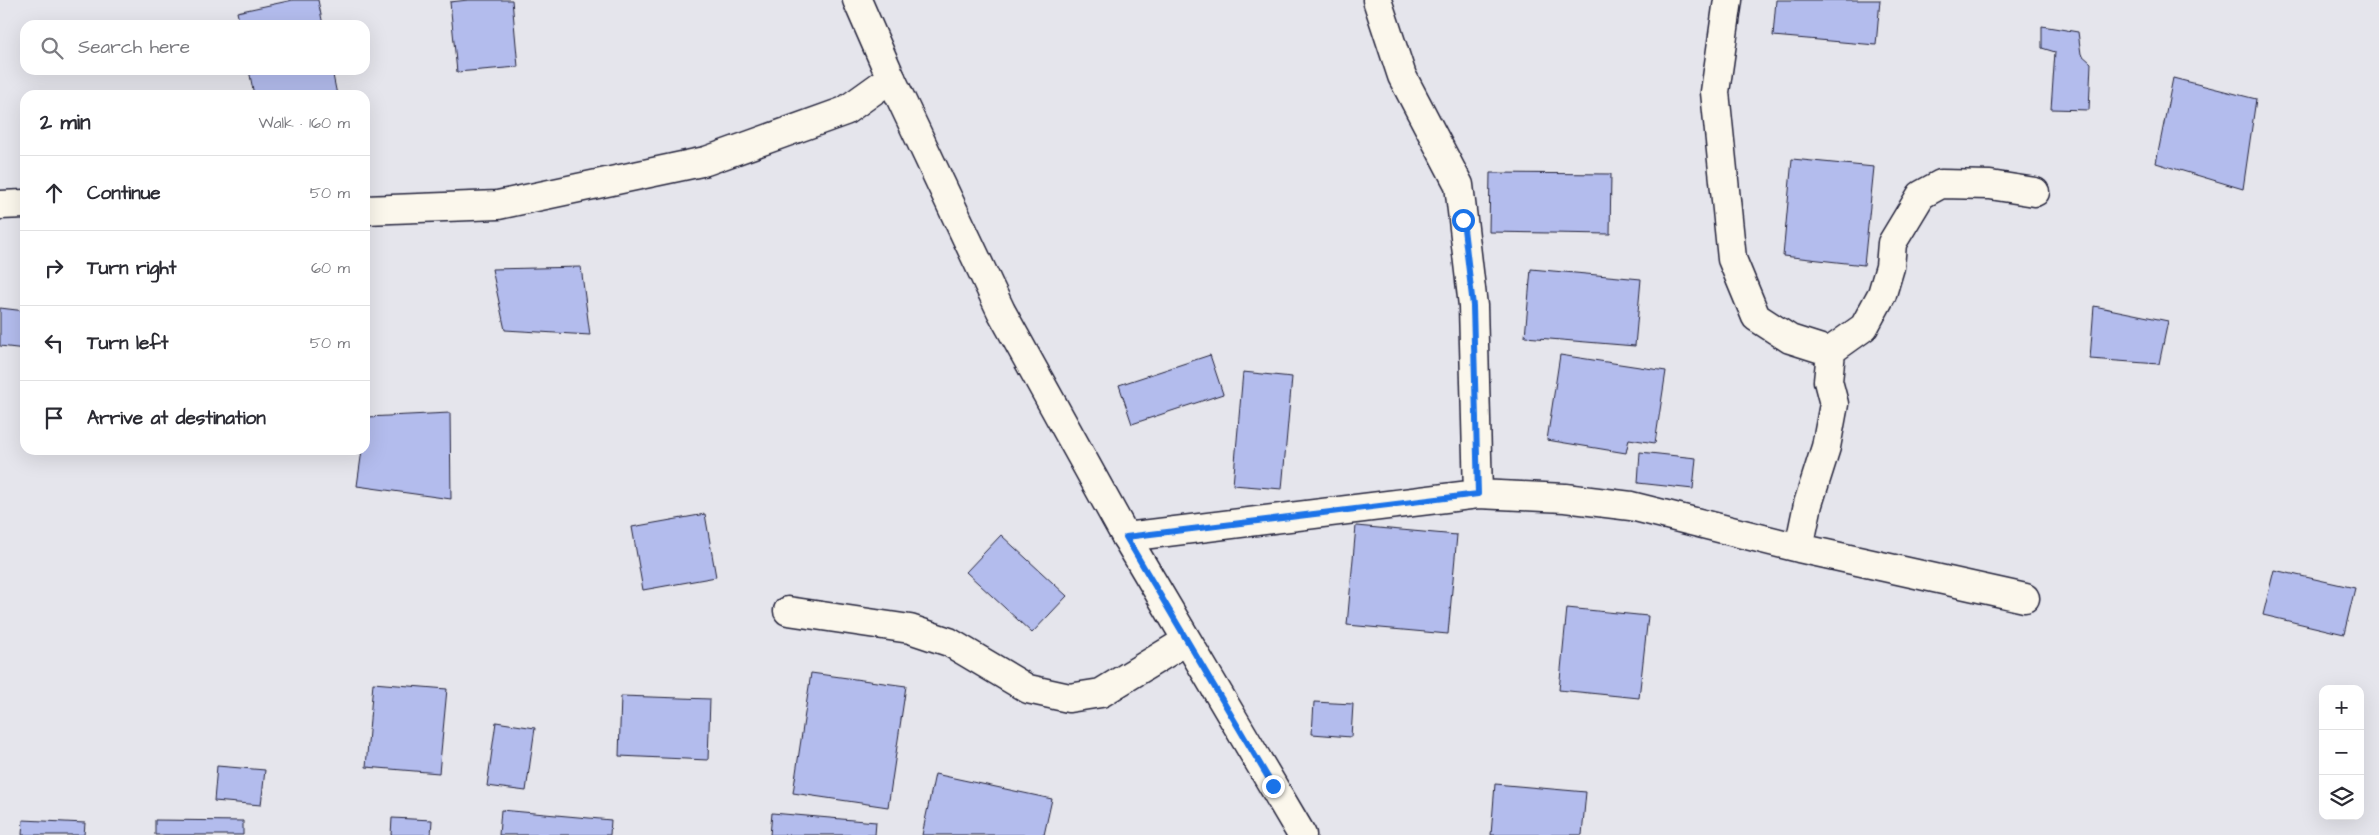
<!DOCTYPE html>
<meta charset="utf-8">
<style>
body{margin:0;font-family:"Architects Daughter",sans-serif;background:#f7f7f7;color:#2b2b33}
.controls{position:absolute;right:15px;bottom:15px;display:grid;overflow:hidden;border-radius:10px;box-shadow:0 5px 20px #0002}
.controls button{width:45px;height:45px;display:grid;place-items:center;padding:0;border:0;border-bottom:1px solid #e1e1e2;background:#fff;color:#2b2b33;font:25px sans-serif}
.stop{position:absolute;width:15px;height:15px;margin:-11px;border:4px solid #1a73e8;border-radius:50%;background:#fff}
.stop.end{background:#1a73e8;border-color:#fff;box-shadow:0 1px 5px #0008}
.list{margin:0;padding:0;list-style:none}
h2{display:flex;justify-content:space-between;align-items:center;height:65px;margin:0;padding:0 20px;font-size:21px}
h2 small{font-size:16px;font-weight:400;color:#7c7c81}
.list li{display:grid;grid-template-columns:32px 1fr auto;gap:15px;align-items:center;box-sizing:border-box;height:75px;padding:0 20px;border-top:1px solid #e1e1e2}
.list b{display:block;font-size:19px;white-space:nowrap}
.list em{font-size:16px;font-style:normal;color:#7c7c81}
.icon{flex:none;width:28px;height:28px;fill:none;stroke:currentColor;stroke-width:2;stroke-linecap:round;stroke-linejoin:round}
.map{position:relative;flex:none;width:2379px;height:835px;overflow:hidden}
.search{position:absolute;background:#fff;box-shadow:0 5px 20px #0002;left:20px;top:20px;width:350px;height:55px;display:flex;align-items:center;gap:12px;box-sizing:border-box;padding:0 18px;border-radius:15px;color:#7c7c81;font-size:19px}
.panel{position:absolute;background:#fff;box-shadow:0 5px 20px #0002;left:20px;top:90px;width:350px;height:365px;border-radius:15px}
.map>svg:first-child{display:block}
.building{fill:#b3bced;stroke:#22223b}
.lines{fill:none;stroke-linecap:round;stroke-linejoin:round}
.street-casing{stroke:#22223b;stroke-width:31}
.secondary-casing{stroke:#22223b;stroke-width:31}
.street{stroke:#fbf7ec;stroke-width:28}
.secondary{stroke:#fbf7ec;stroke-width:28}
.route{stroke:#1a73e8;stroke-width:6}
</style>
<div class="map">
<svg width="2379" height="835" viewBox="0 0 2379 835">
<rect width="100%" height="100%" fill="#e5e5ec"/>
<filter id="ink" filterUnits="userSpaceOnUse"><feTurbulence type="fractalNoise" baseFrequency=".02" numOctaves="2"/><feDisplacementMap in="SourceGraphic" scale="10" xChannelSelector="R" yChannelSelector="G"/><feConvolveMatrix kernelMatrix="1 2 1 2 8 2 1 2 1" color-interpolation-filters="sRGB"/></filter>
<g filter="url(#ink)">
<path class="building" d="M293 0H318L323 25H240L237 12Z
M468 0H512L518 67 457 72 450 2Z
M1776 0H1880L1876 45 1773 36Z
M2042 26 2078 32 2081 54 2091 63 2089 110 2051 109 2055 52 2042 48Z
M249 70H332L337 95H254Z
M2173 78 2256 99 2243 189 2156 163Z
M1792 159 1874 167 1864 265 1783 256Z
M1490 173 1611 174 1610 234 1489 232Z
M581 267 590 335 505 330 492 269Z
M1531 269 1641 279 1635 346 1525 337Z
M2094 306 2168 321 2159 364 2090 359Z
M0 308 25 311V349L0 346Z
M1210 355 1223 394 1132 424 1119 385Z
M1560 355 1666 371 1655 443 1629 439 1626 453 1547 440Z
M1243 372 1292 377 1282 489 1233 485Z
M450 413 451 499 357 486 362 450H365L367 417Z
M1640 452 1696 458 1693 489 1638 483Z
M705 514 716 577 643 590 632 527Z
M1356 526 1457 535 1448 634 1347 625Z
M1001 535 1067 596 1032 633 966 572Z
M2274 570 2355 588 2344 634 2263 615Z
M1567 608 1648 616 1639 698 1559 690Z
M811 673 906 686 888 807 793 793Z
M373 683 447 689 439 773 366 767Z
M621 696 710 699 708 760 619 756Z
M1314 702 1353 704 1351 737 1312 734Z
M496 722 535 728 526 791 487 786Z
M217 766 265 770 261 805 214 801Z
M935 774 1052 799 1044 835H922Z
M1495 784 1586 792 1582 835H1491Z
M501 810 611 820 610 835H499Z
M772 813 876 822 875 835H770Z
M392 818 432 820 431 835H391Z
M23 820 85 823 84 835H22Z
M155 820 243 821V835H155Z"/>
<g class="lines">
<g class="street-casing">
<path id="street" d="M1377 0 1402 76 1459 185 1473 306 1478 494
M1728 0 1715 92 1732 259 1756 317 1790 339 1831 352 1828 381 1834 404 1826 447 1808 504 1799 548
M0 205 25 204
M365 210 498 205 706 161 845 111 891 78
M1829 352 1864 327 1882 294 1890 267 1892 243 1921 195 1941 184 1990 185 2035 192
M1126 537 1478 494 1565 498 1631 506 1799 548 2025 598
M788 611 910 629 949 642 1028 689 1069 698 1101 693 1186 641"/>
</g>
<g class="secondary-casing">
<path id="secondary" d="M857 0 891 78 1001 311 1126 537 1302 835"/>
</g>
<use href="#street" class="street"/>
<use href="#secondary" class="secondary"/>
</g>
</g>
<g class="lines" filter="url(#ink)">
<path class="route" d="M1273 786 1126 537 1478 494 1473 306 1463 220"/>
</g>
</svg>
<div class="controls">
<button>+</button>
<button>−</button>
<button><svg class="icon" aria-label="layers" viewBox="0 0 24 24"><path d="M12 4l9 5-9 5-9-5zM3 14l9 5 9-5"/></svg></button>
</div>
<div class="stop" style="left:1463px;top:220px"></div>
<div class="stop end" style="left:1273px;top:786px"></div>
<div class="search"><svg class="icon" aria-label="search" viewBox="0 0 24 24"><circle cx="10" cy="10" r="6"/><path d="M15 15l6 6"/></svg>Search here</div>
<section class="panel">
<h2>2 min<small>Walk · 160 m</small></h2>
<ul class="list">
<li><svg class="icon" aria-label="ahead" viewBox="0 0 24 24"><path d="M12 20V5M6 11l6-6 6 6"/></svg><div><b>Continue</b></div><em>50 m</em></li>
<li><svg class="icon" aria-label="right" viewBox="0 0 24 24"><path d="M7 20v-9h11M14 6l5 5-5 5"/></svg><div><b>Turn right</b></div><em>60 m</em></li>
<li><svg class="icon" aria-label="left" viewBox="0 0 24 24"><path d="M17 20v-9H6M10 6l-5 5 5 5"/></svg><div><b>Turn left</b></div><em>50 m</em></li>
<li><svg class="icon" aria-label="arrive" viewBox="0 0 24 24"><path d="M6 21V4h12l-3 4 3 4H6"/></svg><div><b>Arrive at destination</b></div></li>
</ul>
</section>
</div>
